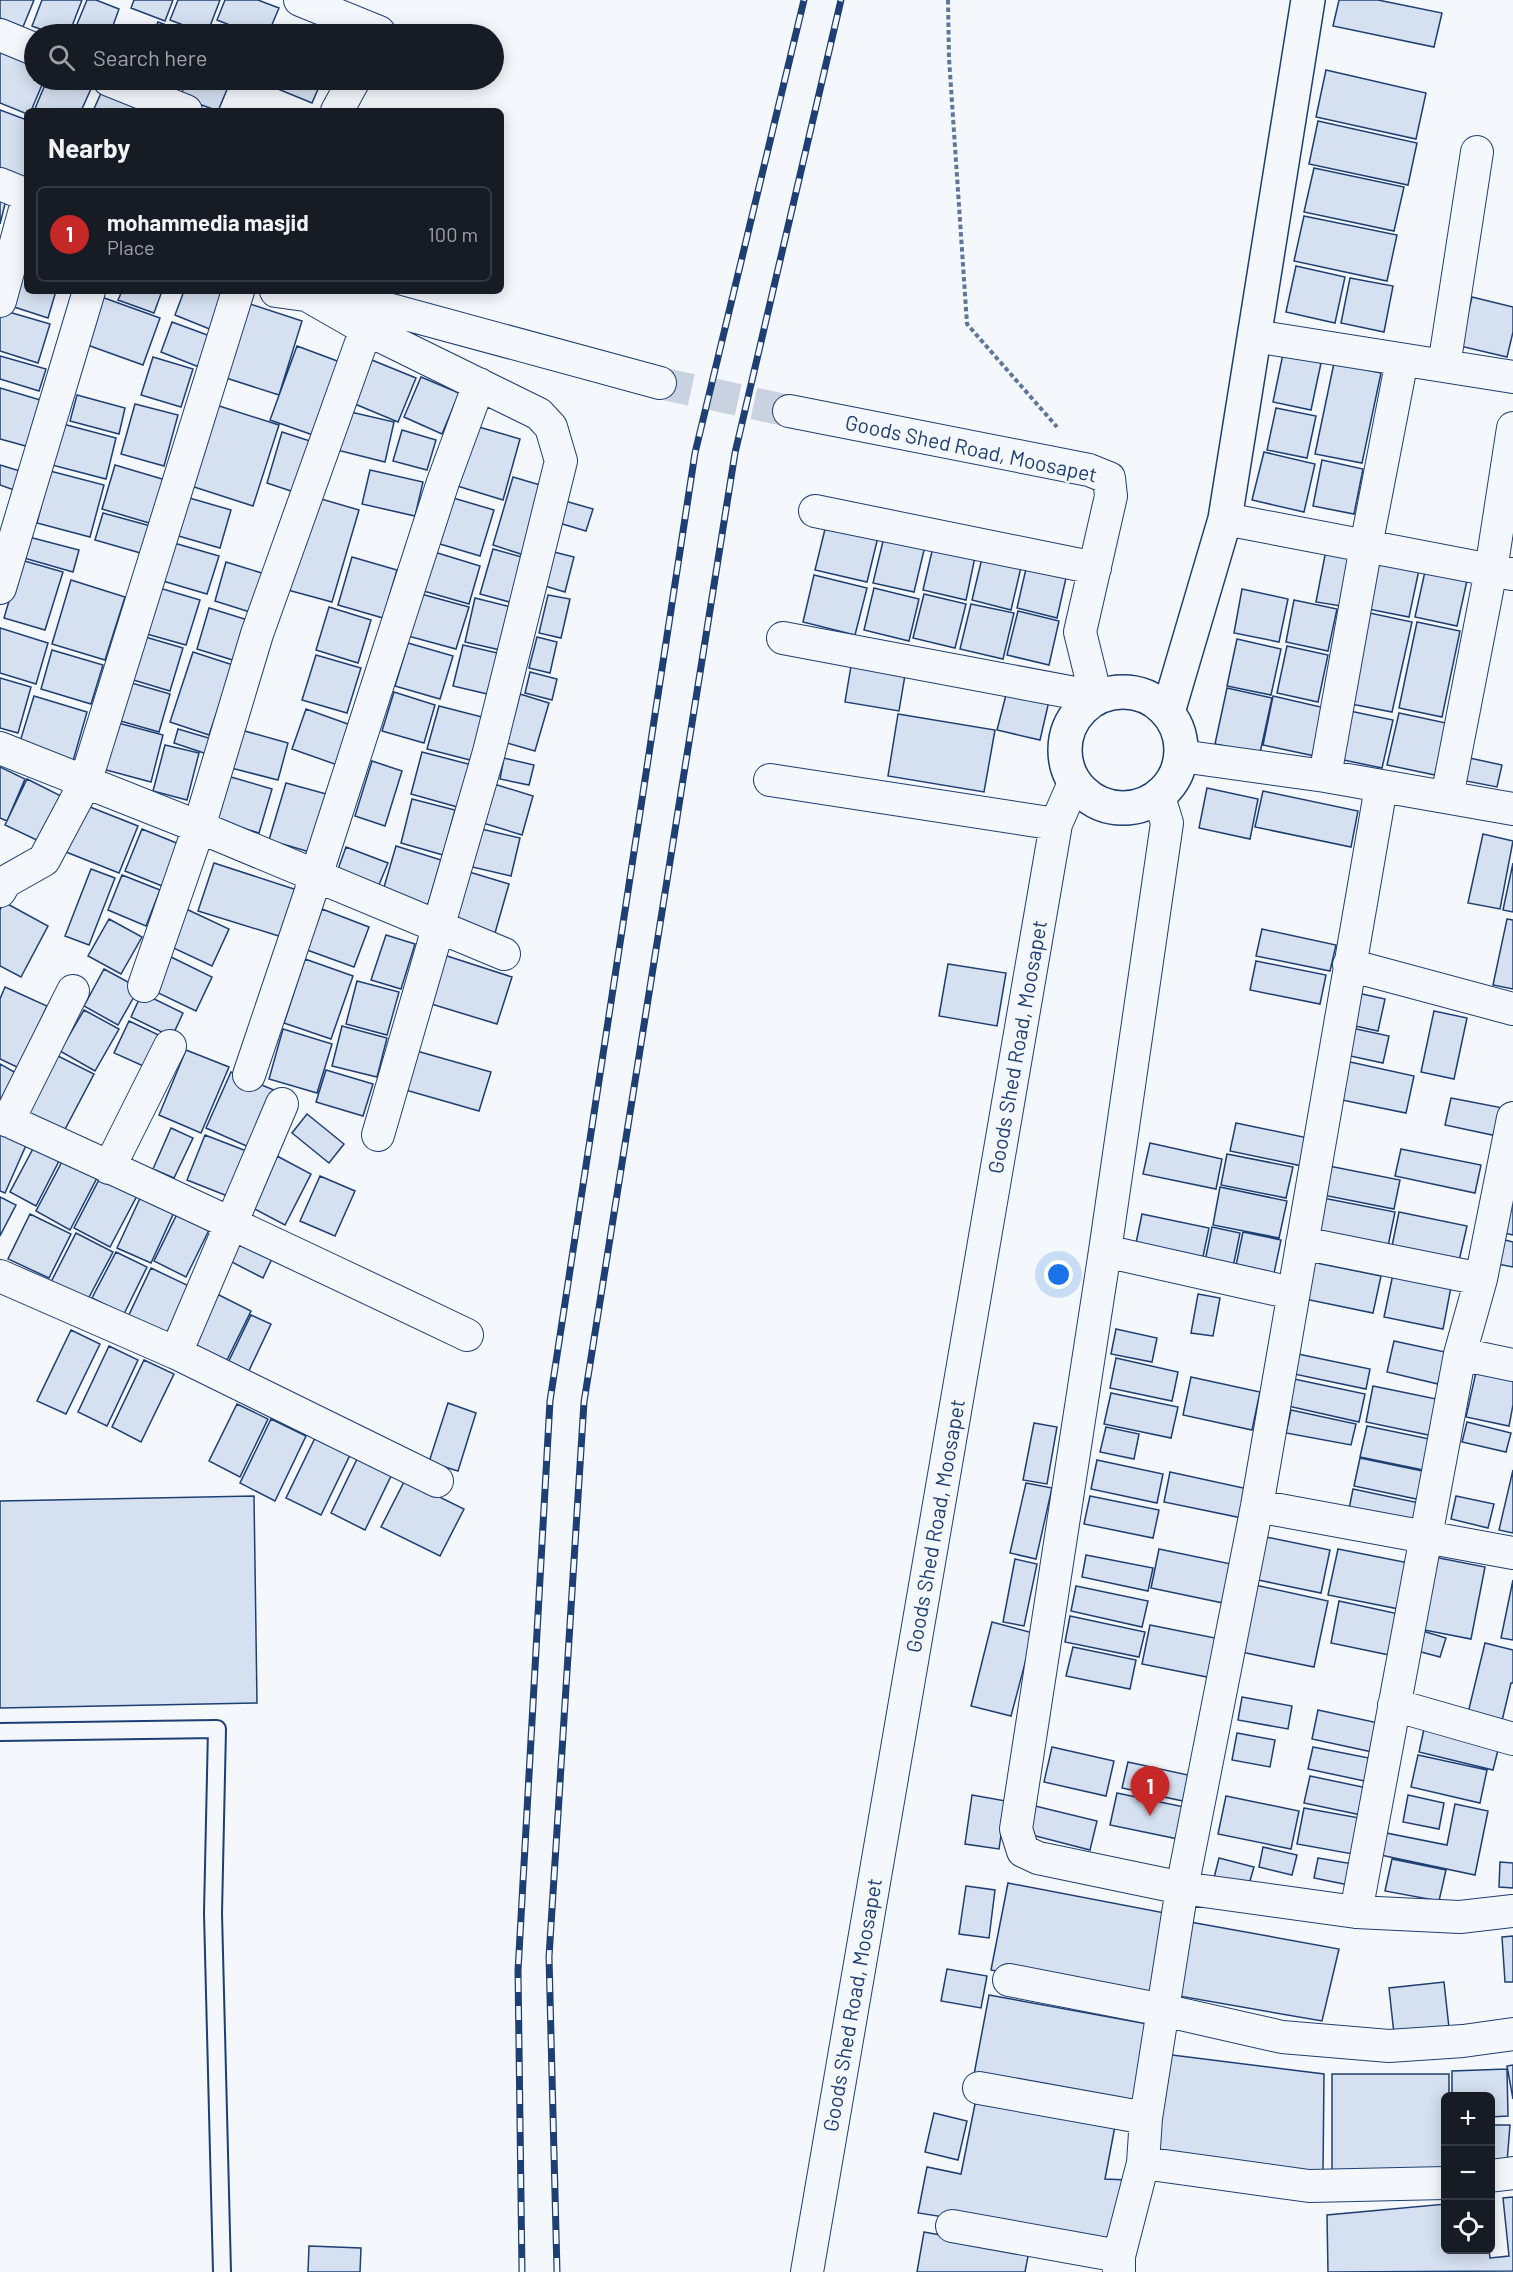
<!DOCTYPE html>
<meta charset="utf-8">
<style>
body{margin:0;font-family:Barlow,sans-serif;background:#242831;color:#f1f3f6}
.controls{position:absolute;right:18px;bottom:18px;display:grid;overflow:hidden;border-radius:9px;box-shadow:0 3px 15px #0003}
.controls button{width:54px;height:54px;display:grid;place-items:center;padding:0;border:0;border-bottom:2px solid #363941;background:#171b24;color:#f1f3f6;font:30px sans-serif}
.you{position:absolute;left:1059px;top:1275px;width:21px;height:21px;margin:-15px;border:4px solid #fff;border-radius:50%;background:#1a73e8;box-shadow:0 0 0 9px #1a73e833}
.badge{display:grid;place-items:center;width:39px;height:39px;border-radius:50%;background:#c62828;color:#fff;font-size:20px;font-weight:700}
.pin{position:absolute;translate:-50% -50px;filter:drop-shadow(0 2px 3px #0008)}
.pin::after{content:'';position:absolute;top:32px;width:21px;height:18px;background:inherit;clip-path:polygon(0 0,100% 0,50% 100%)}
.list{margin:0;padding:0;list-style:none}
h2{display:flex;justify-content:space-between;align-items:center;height:78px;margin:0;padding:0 24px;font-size:26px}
h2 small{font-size:20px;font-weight:400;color:#9ea1a6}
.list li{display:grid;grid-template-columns:39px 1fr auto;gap:18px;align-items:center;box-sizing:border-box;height:96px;margin:0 12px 12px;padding:0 12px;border:2px solid #363941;border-radius:9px}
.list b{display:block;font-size:22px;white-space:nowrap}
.list p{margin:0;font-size:20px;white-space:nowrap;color:#9ea1a6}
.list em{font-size:20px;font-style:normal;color:#9ea1a6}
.icon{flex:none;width:33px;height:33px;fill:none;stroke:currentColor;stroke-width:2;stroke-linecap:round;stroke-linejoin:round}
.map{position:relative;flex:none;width:1513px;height:2272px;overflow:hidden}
.search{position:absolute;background:#171b24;box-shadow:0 3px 15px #0003;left:24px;top:24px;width:480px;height:66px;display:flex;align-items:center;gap:15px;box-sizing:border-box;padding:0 21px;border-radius:33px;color:#9ea1a6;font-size:22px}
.panel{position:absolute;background:#171b24;box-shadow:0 3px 15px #0003;left:24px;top:108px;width:480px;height:186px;border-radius:9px}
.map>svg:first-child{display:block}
.building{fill:#d5e0f0;stroke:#1d3f73;stroke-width:1.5}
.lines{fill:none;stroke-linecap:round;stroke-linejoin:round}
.street-tunnel{stroke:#c9d2e0;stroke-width:32;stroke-dasharray:32 16;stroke-linecap:butt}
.lane-casing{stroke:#1d3f73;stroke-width:20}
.street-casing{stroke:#1d3f73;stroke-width:34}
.secondary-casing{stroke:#1d3f73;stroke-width:36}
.path{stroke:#5e769c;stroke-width:4;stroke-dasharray:4.5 3;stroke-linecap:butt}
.lane{stroke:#f4f7fb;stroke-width:16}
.street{stroke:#f4f7fb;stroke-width:32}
.secondary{stroke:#f4f7fb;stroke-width:33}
.rail-casing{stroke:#1d3f73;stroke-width:7}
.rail{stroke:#f4f7fb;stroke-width:4.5;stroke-dasharray:14;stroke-linecap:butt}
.labels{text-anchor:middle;stroke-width:4.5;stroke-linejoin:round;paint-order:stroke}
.street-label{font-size:21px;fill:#1d3f73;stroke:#f4f7fb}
</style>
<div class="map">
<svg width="1513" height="2272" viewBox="0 0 1513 2272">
<rect width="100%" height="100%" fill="#f4f7fb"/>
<path class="building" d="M0 0H34L23 27 0 18Z
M42 0H82L69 34H53L32 26Z
M87 0H96L119 9 110 34H73Z
M134 0H173L165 21 131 8Z
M178 0H220L207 34 170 20Z
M225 0H258L279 8 268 34H253L217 20Z
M1339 0H1378L1442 13 1434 47 1333 26Z
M158 22 191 34H153Z
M0 45 34 59V80H44L31 111H27V114L0 103Z
M1326 70 1426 93 1416 139 1316 117Z
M47 80H95L81 111H34Z
M147 80H175L172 89Z
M187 80H231L218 111 180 97Z
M256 80H322L312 103Z
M106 82 142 97 135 111H93Z
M0 110 27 120V181L0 170Z
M1318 121 1417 143 1408 185 1309 164Z
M1314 168 1404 187 1394 231 1304 212Z
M0 198 6 200 0 224Z
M1304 216 1397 235 1387 281 1294 261Z
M27 262V291H56L48 318 2 303Z
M1296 266 1345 277 1335 323 1286 312Z
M1350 278 1393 286 1384 332 1341 323Z
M122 291H162L154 313 118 300Z
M184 291H213L225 296 212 330 175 315Z
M96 295 160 318 143 365 79 342Z
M1472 297 1513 307V332L1507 357 1460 346Z
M247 303 302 321 279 395 223 377Z
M2 310 50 324 38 363 0 351V318Z
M172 322 210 336 199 367 161 352Z
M297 346 340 362 313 435 270 420Z
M1283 354 1321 363 1311 410 1273 402Z
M0 356 46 369 39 391 0 379Z
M362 356 416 378 398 422 343 399Z
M153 357 193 369 181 407 141 395Z
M1334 363 1381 373 1362 463 1315 454Z
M421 377 459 393 442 434 404 417Z
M0 388 47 402 33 448 0 439Z
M77 395 125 408 119 434 70 421Z
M135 404 178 415 164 466 121 454Z
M213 404 279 425 253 506 188 485Z
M1276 408 1316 416 1307 458 1267 450Z
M342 410 394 422 385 462 333 449Z
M63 424 116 438 106 479 52 465Z
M472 425 520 439 503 500 454 485Z
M402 430 436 440 427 470 393 461Z
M282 432 310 441 294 492 267 483Z
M1264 452 1315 464 1304 512 1252 500Z
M1322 460 1363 469 1354 514 1313 506Z
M0 465 20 471 14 490 0 485Z
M115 465 169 481 156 525 102 509Z
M370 470 423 482 415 516 362 504Z
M50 471 104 485 90 537 37 523Z
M513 477 547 487 527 556 493 545Z
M443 495 494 510 480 556 430 541Z
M311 496 359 510 332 602 284 589Z
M186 497 231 510 220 548 175 535Z
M565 501 593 509 586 531 559 523Z
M103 513 158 528 151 556 95 540Z
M826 525 878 537 867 582 815 570Z
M885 533 926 542 914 592 873 583Z
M29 537 79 550 73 572 24 558Z
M167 541 219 556 207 594 156 579Z
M933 547 975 557 966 600 923 590Z
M493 549 529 559 517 604 480 594Z
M1326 550 1351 555 1341 606 1316 602Z
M431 551 480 566 469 604 420 590Z
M554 552 574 557 565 592 545 586Z
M983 554 1022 563 1011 610 972 600Z
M1375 556 1420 565 1409 617 1363 608Z
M352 557 397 570 383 618 338 605Z
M21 560 63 572 45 630 4 618Z
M1028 560 1068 569 1057 618 1017 608Z
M226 562 265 574 253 613 215 601Z
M1426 567 1468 576 1457 626 1415 617Z
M814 575 867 588 855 635 803 622Z
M71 580 125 597 105 660 52 644Z
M156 587 200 600 186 645 143 633Z
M874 588 919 599 909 641 864 630Z
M1242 589 1288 599 1279 642 1234 633Z
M421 594 469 607 456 649 408 636Z
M924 594 966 604 955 648 913 638Z
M548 595 570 599 561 638 539 633Z
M475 598 519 609 509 652 465 642Z
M1294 600 1337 609 1328 651 1286 642Z
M971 604 1014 613 1003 659 960 649Z
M329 607 371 620 358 663 316 650Z
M209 608 251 621 239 662 197 649Z
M1018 611 1059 621 1049 665 1007 655Z
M1365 612 1412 622 1392 712 1346 703Z
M1417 622 1460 631 1442 717 1399 708Z
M0 628 48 643 36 684 0 673Z
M142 636 183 648 170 691 130 679Z
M537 637 557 642 550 673 529 668Z
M1237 639 1281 649 1271 695 1227 686Z
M408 643 453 656 440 699 395 686Z
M463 645 506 655 496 696 453 686Z
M1287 646 1328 655 1318 702 1277 693Z
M52 650 103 665 91 704 41 689Z
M193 652 233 665 209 735 170 722Z
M316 655 361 668 347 713 302 700Z
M852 660 906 669 899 711 845 702Z
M530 672 557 679 552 700 525 693Z
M0 678 31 687 18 733 0 728Z
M121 680 170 694 159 732 110 718Z
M1227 688 1272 698 1260 753 1215 744Z
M1007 691 1049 701 1040 740 997 730Z
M394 692 435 705 424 743 382 731Z
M520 694 549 703 535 751 507 743Z
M34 696 87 712 73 761 19 745Z
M1273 696 1325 708 1315 756 1263 745Z
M439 706 486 718 474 761 427 749Z
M306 709 359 728 346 768 292 749Z
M1345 710 1393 720 1382 768 1334 758Z
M1399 713 1446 723 1435 775 1387 765Z
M898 714 995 730 984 792 888 776Z
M107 720 163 735 151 782 95 767Z
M178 729 212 739 207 754 174 743Z
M241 730 288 743 278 780 231 768Z
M165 745 199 753 187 800 153 791Z
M422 752 472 765 461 808 411 794Z
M1465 757 1502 765 1497 787 1461 780Z
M504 758 534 765 529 785 500 779Z
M372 761 402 771 385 826 355 816Z
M0 767 25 779 7 821 0 818Z
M224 775 272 789 259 833 211 819Z
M27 779 67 799 45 844 5 825Z
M286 783 330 795 313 853 269 840Z
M494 784 533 796 522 835 483 823Z
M1207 788 1258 799 1250 839 1199 828Z
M1263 791 1358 811 1351 847 1255 827Z
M412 799 455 810 443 855 401 843Z
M80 803 138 826 119 873 61 850Z
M477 828 520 838 511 876 468 866Z
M142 829 179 844 162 886 125 871Z
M1483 834 1513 841 1500 909 1468 903Z
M396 846 441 860 427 908 382 894Z
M346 847 388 863 378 887 337 872Z
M214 863 297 890 282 937 198 911Z
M1513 863V912L1503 910Z
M91 869 115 878 89 945 65 936Z
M466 871 509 884 495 933 452 921Z
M122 875 160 890 146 926 108 910Z
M4 902 48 926 21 977 0 966V910Z
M184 908 229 929 212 966 167 945Z
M322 909 369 927 354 967 307 950Z
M109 919 142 937 121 974 88 956Z
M1507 919 1513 920V989L1493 985Z
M1262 929 1336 945 1330 971 1256 956Z
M386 935 415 944 401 989 371 980Z
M444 955 512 977 497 1024 428 1003Z
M169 956 212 977 196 1011 152 990Z
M305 959 353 976 331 1039 284 1023Z
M1256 961 1326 975 1320 1004 1250 990Z
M948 964 1006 973 997 1026 939 1016Z
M104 969 139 988 118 1025 84 1006Z
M357 981 399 992 387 1035 346 1024Z
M5 987 47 1006 19 1068 0 1059V999Z
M1353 992 1385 999 1378 1031 1346 1024Z
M142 993 183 1013 172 1037 131 1017Z
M84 1010 119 1029 95 1071 60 1051Z
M1434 1011 1467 1018 1454 1079 1421 1072Z
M129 1021 165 1038 150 1069 114 1053Z
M342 1026 387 1038 377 1077 332 1066Z
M1347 1027 1389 1036 1383 1063 1341 1054Z
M283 1029 332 1044 317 1093 269 1079Z
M186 1050 229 1067 201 1133 159 1115Z
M413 1050 491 1072 479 1111 402 1089Z
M54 1054 94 1074 62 1135 22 1113Z
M1341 1060 1414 1076 1406 1113 1332 1098Z
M0 1064 16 1073 0 1102Z
M326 1070 373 1084 363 1116 316 1102Z
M231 1072 276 1091 251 1148 206 1128Z
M1451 1098 1503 1108 1497 1136 1445 1125Z
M307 1114 344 1144 329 1163 292 1133Z
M1236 1123 1308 1138 1302 1166 1230 1151Z
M171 1128 193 1138 174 1178 153 1169Z
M0 1130 27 1143 5 1193 0 1191Z
M205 1135 249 1152 230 1197 187 1180Z
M1150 1143 1222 1159 1216 1189 1143 1174Z
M35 1145 60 1159 36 1206 10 1192Z
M1401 1149 1481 1165 1475 1193 1395 1176Z
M1227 1154 1293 1167 1286 1198 1221 1185Z
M277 1156 311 1174 285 1225 251 1207Z
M64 1158 98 1176 70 1230 36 1211Z
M1329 1166 1400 1180 1394 1209 1323 1195Z
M103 1172 139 1192 110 1247 74 1228Z
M320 1176 355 1191 335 1236 300 1221Z
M1220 1187 1287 1201 1279 1238 1213 1225Z
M1513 1192V1235L1504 1233Z
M142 1194 175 1210 151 1263 117 1248Z
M0 1197 16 1205 0 1236Z
M1323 1198 1395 1212 1387 1251 1315 1236Z
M179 1210 211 1226 186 1277 154 1261Z
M1399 1212 1467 1226 1458 1265 1391 1251Z
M30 1214 71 1234 49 1278 8 1259Z
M1142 1214 1209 1228 1201 1266 1134 1253Z
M1212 1227 1240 1233 1232 1272 1204 1266Z
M236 1229 276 1250 263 1278 222 1257Z
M1243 1232 1281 1240 1273 1278 1235 1270Z
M76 1233 113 1252 87 1301 51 1282Z
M1493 1237 1513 1242V1267L1487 1262Z
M116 1252 147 1267 124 1314 92 1298Z
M1307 1261 1381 1276 1373 1313 1300 1298Z
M151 1268 189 1286 165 1337 127 1319Z
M1393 1274 1451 1287 1443 1329 1384 1317Z
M215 1293 251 1311 225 1364 189 1346Z
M1198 1294 1220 1298 1213 1336 1191 1333Z
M251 1315 271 1324 245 1379 225 1369Z
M1116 1329 1157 1338 1152 1362 1111 1354Z
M71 1330 100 1344 66 1414 37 1401Z
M1394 1341 1445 1352 1438 1384 1387 1372Z
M109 1346 138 1360 107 1426 78 1412Z
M1298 1354 1370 1369 1366 1389 1294 1374Z
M1116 1358 1178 1372 1172 1401 1110 1388Z
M144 1360 174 1374 141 1442 112 1427Z
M1476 1372 1513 1379V1405L1509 1426 1466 1417Z
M1191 1377 1260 1392 1252 1430 1183 1415Z
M1294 1379 1365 1394 1359 1422 1288 1406Z
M1373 1386 1446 1401 1438 1437 1366 1422Z
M1111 1393 1178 1407 1171 1438 1104 1424Z
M448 1403 476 1413 458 1471 429 1462Z
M237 1404 268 1419 240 1477 209 1461Z
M1291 1410 1356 1424 1351 1445 1286 1433Z
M271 1419 306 1436 275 1501 240 1483Z
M1467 1422 1511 1433 1506 1452 1462 1442Z
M1034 1423 1057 1427 1047 1484 1023 1480Z
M1367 1426 1439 1441 1433 1472 1360 1457Z
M1106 1427 1139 1434 1134 1459 1100 1452Z
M315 1438 350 1455 321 1515 286 1498Z
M358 1457 392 1474 365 1530 331 1513Z
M1360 1458 1432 1473 1426 1501 1354 1486Z
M1097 1460 1163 1474 1157 1503 1091 1489Z
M1513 1470V1533L1499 1530Z
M1170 1472 1248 1489 1242 1518 1164 1502Z
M405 1480 464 1509 440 1556 381 1527Z
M1026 1483 1052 1488 1036 1559 1010 1553Z
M1353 1489 1424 1504 1418 1529 1348 1514Z
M254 1496 257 1703 0 1708V1501Z
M1090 1496 1159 1510 1153 1538 1084 1524Z
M1456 1496 1494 1504 1488 1528 1451 1519Z
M1266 1537 1330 1550 1321 1593 1258 1580Z
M1159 1549 1231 1564 1223 1603 1151 1588Z
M1338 1549 1419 1565 1409 1611 1328 1595Z
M1086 1555 1153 1568 1148 1591 1082 1577Z
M1429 1556 1485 1567 1471 1639 1414 1628Z
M1015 1559 1037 1564 1024 1626 1003 1622Z
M1513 1580V1640L1501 1638Z
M1255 1585 1328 1601 1314 1667 1241 1652Z
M1076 1586 1148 1601 1142 1627 1071 1611Z
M1339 1601 1408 1616 1399 1657 1331 1643Z
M1070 1616 1145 1632 1139 1657 1065 1642Z
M992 1622 1033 1633 1011 1716 971 1706Z
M1150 1625 1220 1639 1212 1678 1142 1664Z
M1416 1629 1446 1638 1440 1657 1410 1649Z
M1485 1643 1513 1650V1683H1511L1501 1725 1467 1717Z
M1073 1647 1136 1660 1130 1689 1066 1676Z
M1242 1697 1292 1706 1288 1729 1238 1720Z
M1318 1710 1383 1724 1377 1753 1312 1739Z
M1424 1729 1499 1746 1493 1770 1419 1752Z
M1237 1733 1275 1740 1270 1767 1232 1760Z
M1052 1747 1114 1761 1106 1796 1044 1782Z
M1313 1747 1379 1760 1374 1783 1308 1769Z
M1418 1755 1487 1770 1480 1803 1411 1787Z
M1128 1762 1188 1775 1183 1801 1122 1788Z
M1310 1776 1372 1789 1366 1816 1304 1803Z
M1117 1793 1189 1808 1183 1840 1110 1825Z
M972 1795 1006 1801 999 1849 965 1844Z
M1408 1795 1444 1803 1439 1829 1403 1822Z
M1226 1796 1299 1811 1291 1849 1218 1834Z
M1455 1804 1488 1811 1475 1875 1371 1853 1376 1831 1447 1845Z
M1031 1805 1097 1821 1090 1850 1024 1833Z
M1304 1808 1365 1819 1358 1855 1297 1844Z
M1263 1847 1297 1855 1292 1875 1259 1867Z
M1219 1858 1254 1867 1247 1891 1213 1882Z
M1318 1858 1353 1864 1349 1885 1314 1878Z
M1392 1859 1446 1870 1439 1901 1385 1891Z
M1500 1862 1513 1863V1888L1499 1887Z
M1008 1883 1165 1913 1149 2000 991 1970Z
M966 1886 995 1890 989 1938 959 1934Z
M1190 1922 1339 1949 1322 2021 1179 1996Z
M1513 1936V1982H1505L1502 1937Z
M947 1969 987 1976 981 2008 941 2001Z
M1444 1982 1449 2028 1394 2034 1389 1988Z
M989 1995 1153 2025 1137 2110 973 2080Z
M1164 2054 1324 2074 1323 2172 1151 2157Z
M1513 2065V2099L1507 2066Z
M1507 2069 1508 2116 1490 2117V2096H1452V2071Z
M1332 2074H1449V2096H1446V2167L1332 2176Z
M976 2099 1115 2126 1105 2179 1128 2180 1112 2243 918 2213 927 2167 961 2174Z
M934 2113 967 2121 958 2160 925 2152Z
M1490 2125H1510L1507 2162 1490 2163Z
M1513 2197V2271L1328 2272 1327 2215 1446 2204V2250H1489L1490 2258 1509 2256 1503 2198Z
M924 2232 1029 2251 1025 2272H917Z
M309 2246 361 2248 360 2272H308Z"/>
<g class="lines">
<path class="street-tunnel" d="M660 383 789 411"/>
<g class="lane-casing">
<path id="lane" d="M0 1732 217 1729 213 1913 222 2272"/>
</g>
<g class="street-casing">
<path id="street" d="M300 0 379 32 378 34
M0 35 34 49
M109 80 186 111
M337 111 354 80
M0 184 27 195
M276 291 369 304 660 383
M305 294 366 329 539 414 551 427 561 461 489 752 378 1135
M0 301 27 202
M1254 336 1513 377
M1444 366 1477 152
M815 511 1095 568
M1225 519 1512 574
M0 588 89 291
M783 638 1096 697 1080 632 1111 496 1109 478 1089 470 789 411
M0 748 199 827 504 954
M1181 756 1325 776 1513 809
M1325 776 1366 546 1402 360
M770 780 1056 824
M1159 797 1167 823 1105 1251 1016 1829 1023 1851 1038 1858 1182 1888 1356 1912 1460 1917 1513 1911
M1447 797 1491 570 1513 428
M0 891 5 882 44 860 85 783 238 291
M1349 965 1513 1009
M144 986 199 827 257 634 366 329
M249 1075 316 876 443 482 479 384
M0 1117C157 1188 312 1261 467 1335
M8 1121 73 991
M109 1168 170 1046
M1302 1243 1481 1279
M1105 1251 1292 1293
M0 1276 176 1353 437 1481
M176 1353 282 1104
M1460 1354 1481 1279 1513 1118
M1257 1506 1513 1553
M1394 1705 1513 1739
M1356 1912 1460 1354 1513 1365
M1009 1980 1163 2010 1282 2037 1389 2046 1463 2041 1513 2034
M979 2088 1146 2118
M1143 2163 1309 2186 1446 2183
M1490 2176 1513 2173
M952 2226 1119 2256
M807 2272 1056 824 1074 783
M1119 2272V2256L1143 2163 1146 2118 1182 1888 1257 1506 1381 787"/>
</g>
<g class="secondary-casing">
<path id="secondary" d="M1065 750a58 58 0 1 1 116 0a58 58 0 1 1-116 0Z
M1168 712 1225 519 1308 0"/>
</g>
<path class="path" d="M948 0 949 58 967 324 1057 427"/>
<use href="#lane" class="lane"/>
<use href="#street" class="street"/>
<use href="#secondary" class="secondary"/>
<g class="rail-casing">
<path id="rail" d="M522 2272 518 1971 550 1401 695 453 804 0
M557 2272 549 1957 584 1402 735 453 841 0"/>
</g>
<use href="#rail" class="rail"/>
</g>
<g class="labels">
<g class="street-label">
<text transform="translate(971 449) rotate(12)" y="7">Goods Shed Road, Moosapet</text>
<text transform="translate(1018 1047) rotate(-80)" y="7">Goods Shed Road, Moosapet</text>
<text transform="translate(936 1526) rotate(-80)" y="7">Goods Shed Road, Moosapet</text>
<text transform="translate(853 2005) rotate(-80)" y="7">Goods Shed Road, Moosapet</text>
</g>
</g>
</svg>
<div class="controls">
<button>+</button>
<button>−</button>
<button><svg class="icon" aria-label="locate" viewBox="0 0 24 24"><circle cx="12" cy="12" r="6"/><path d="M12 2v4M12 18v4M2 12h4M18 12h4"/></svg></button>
</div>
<div class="you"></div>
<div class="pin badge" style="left:1150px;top:1816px">1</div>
<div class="search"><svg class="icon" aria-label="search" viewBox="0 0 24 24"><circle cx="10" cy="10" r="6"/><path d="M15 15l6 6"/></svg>Search here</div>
<section class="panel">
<h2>Nearby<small></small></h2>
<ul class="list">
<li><span class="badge">1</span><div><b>mohammedia masjid</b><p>Place</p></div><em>100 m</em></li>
</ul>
</section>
</div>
